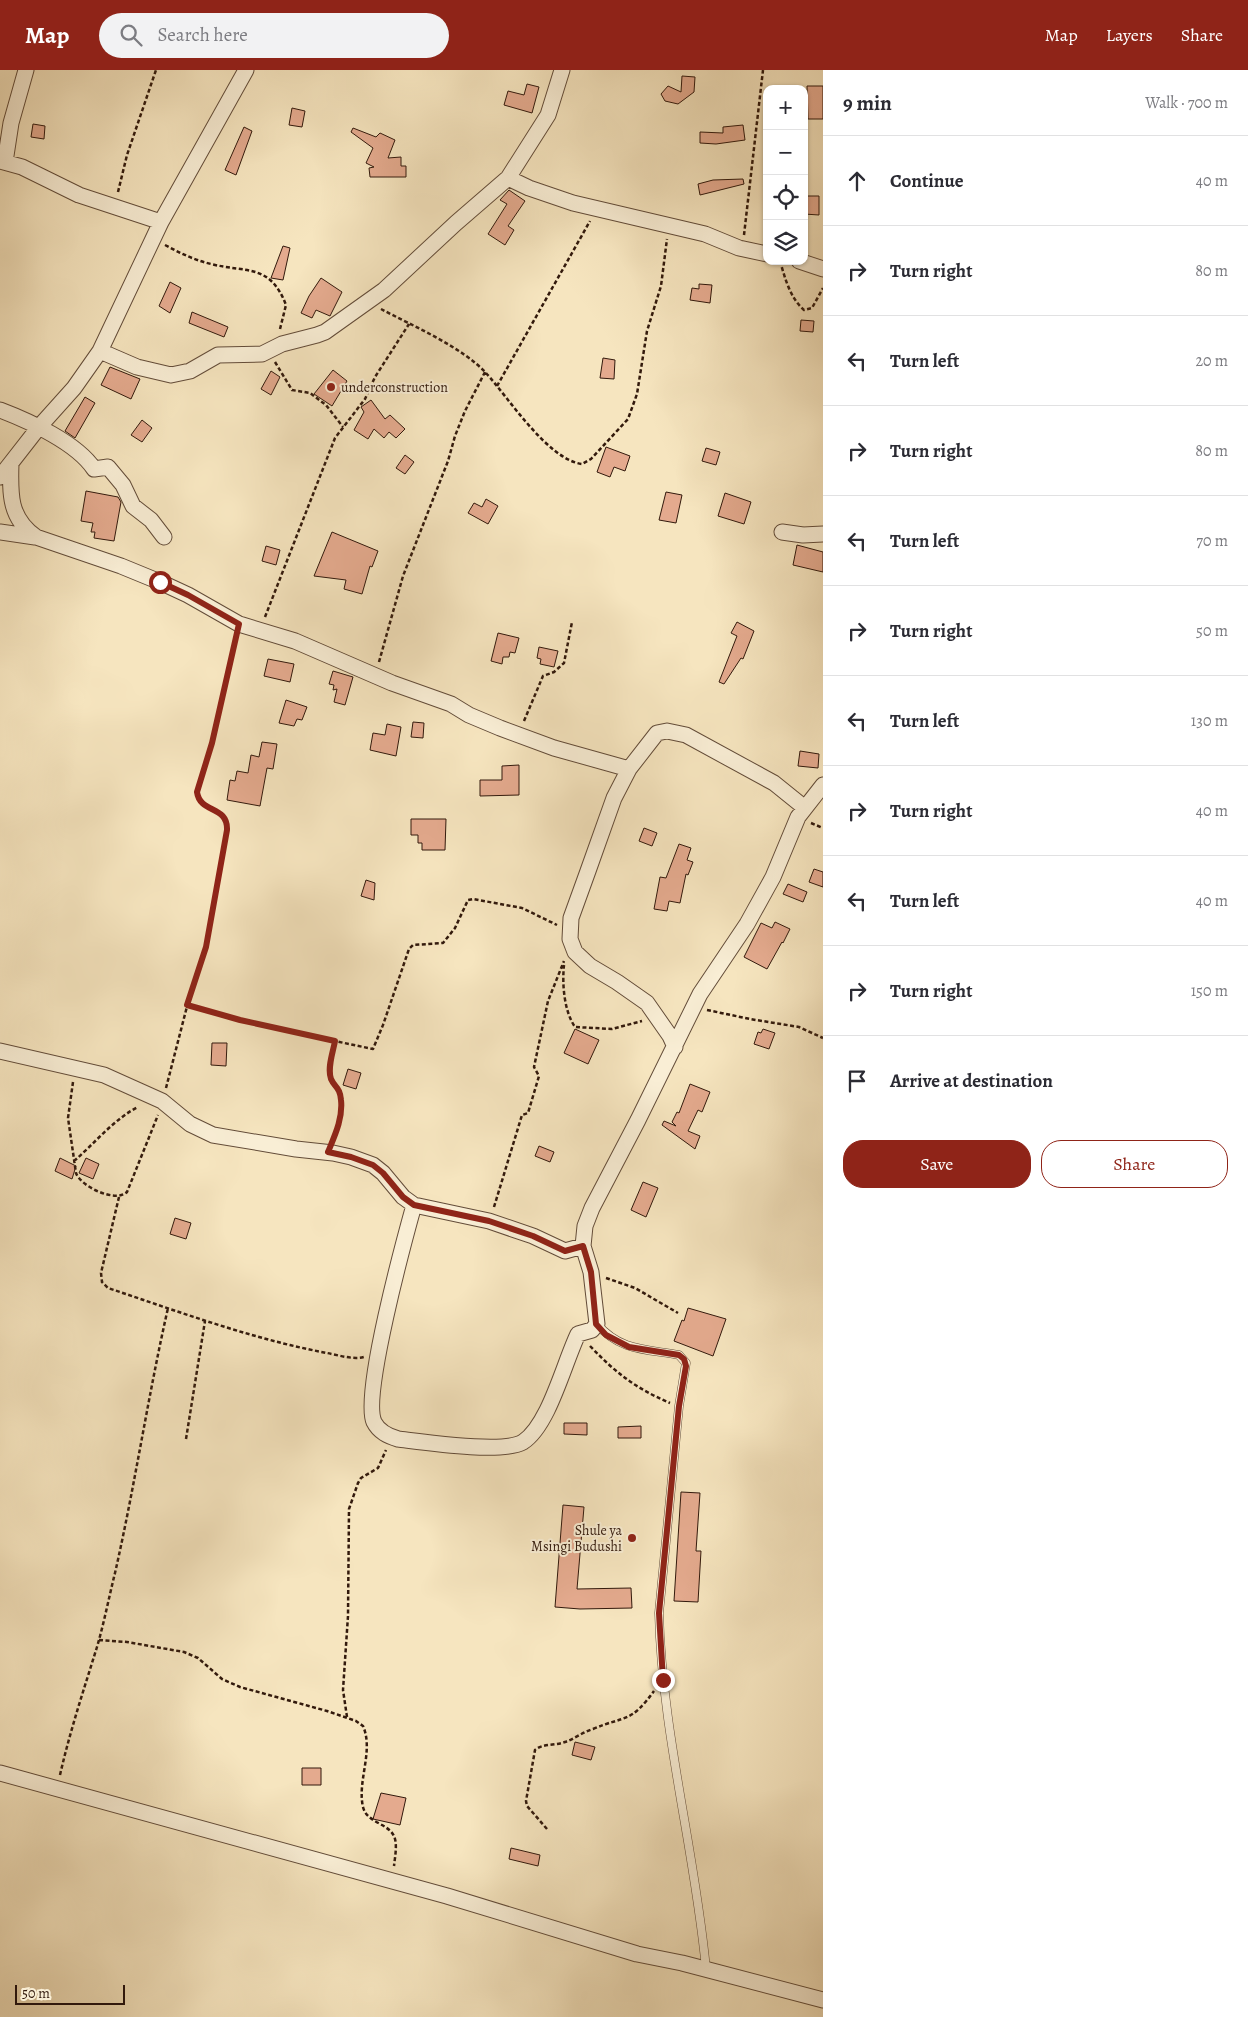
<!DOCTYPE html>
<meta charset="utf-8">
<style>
body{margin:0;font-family:Alegreya,serif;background:#f2f2f3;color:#2b2b33}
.controls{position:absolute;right:15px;top:15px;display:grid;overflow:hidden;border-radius:10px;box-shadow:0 1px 4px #0004}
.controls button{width:45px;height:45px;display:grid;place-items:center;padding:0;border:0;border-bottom:1px solid #e1e1e2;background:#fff;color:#2b2b33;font:25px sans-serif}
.scale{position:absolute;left:15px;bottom:12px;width:110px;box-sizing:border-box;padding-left:5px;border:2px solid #32190c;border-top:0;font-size:14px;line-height:18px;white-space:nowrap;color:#32190c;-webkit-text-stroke:4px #f9eed5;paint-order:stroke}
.stop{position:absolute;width:15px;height:15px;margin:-11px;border:4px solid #8f2418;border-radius:50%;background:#fff}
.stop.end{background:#8f2418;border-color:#fff;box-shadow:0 1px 5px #0008}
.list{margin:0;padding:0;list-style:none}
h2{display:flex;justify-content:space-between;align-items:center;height:65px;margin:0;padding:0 20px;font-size:21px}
h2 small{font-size:16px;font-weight:400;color:#7c7c81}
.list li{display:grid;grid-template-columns:32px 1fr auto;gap:15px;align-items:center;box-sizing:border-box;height:90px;padding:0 20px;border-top:1px solid #e1e1e2}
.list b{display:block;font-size:19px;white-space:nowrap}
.list em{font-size:16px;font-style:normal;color:#7c7c81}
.actions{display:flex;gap:10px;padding:15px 20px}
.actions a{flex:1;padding:11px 0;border:1px solid #8f2418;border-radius:20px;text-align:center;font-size:18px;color:#8f2418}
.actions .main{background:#8f2418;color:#fff}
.icon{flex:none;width:28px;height:28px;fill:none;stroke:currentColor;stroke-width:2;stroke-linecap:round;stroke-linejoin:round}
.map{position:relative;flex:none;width:823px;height:1947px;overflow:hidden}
header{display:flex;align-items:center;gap:30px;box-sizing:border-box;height:70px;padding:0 25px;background:#8f2418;color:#fff}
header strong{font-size:24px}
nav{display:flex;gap:28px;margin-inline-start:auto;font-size:18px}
.search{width:350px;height:45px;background:#f2f2f3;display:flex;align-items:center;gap:12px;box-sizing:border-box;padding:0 18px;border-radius:28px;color:#7c7c81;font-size:19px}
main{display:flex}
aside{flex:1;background:#fff}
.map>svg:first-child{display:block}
.building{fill:#e4aa8e;stroke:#32190c}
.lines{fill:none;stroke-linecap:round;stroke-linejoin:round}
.service-casing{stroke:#634c39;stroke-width:9}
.minor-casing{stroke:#634c39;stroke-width:17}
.path{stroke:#32190c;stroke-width:2.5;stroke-dasharray:4 2.5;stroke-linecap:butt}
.service{stroke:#f9eed5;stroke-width:8}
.minor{stroke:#f9eed5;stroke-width:15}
.route{stroke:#8f2418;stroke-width:6}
.poi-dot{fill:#8f2418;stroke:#f9eed5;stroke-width:2}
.labels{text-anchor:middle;stroke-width:4;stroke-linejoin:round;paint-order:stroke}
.poi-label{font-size:14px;fill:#32190c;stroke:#f9eed5;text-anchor:start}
</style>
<header>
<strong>Map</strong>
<div class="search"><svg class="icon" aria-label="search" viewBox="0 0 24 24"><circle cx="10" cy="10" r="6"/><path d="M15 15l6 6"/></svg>Search here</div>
<nav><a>Map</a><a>Layers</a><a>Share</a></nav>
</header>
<main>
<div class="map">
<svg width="823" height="1947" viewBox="0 0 823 1947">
<rect width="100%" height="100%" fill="#f6e5bf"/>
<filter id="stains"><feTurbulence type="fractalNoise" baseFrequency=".004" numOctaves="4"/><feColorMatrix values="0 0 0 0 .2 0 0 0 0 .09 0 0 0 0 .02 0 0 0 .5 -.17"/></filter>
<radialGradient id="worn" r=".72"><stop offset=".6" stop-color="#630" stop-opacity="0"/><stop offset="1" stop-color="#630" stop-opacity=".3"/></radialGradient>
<path class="building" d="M682 6 695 7 694 22 678 34 665 31 661 24 668 16 681 22Z
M527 14 539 17 532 43 504 35 508 21 524 25Z
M807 16H823V49H808Z
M292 38 305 41 302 57 289 55Z
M33 54 45 56 44 69 31 67Z
M743 55 745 70 716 74 700 73V62L723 63V57Z
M244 57 252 61 236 105 225 100Z
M353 58 376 67 380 63 395 70 388 88 401 87V96H406V107H370L369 98 374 97 366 93 373 78 351 62Z
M743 109 744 114 700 125 698 114 713 110Z
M509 120 525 131 508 156 514 160 505 175 488 164 507 134 500 130Z
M804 126H819V145L804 144Z
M283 176 290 178 283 210 271 208Z
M321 208 342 222 330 246 316 240 312 248 301 243 309 226Z
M170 212 181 218 170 243 159 236Z
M699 214 712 215 710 233 690 230 692 218 699 219Z
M192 242 228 257 224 267 189 253Z
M801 250 814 251 813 262 800 261Z
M603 288 615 290 614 309 600 308Z
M110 297 140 309 131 329 101 315Z
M333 300 347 311 332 336 314 324Z
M271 301 280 307 271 325 261 319Z
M85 327 95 333 75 368 65 361Z
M371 330 385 349 390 345 405 359 396 368 389 362 384 368 374 359 368 369 354 360 364 342 361 337Z
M142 350 152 358 142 372 131 365Z
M606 377 630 386 625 401 614 397 610 407 597 402Z
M706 378 720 382 716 395 702 391Z
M405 385 414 392 405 404 396 398Z
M86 421 118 427 121 432 114 471 94 468 95 462H91L93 453 81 451Z
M666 422 682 425 676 453 659 450Z
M725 423 751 432 744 454 718 446Z
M486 429 498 436 488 454 468 443 474 433 482 437Z
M332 462 378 481 372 497 370 496 362 524 344 519 346 510 314 506Z
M797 475 823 482V502L793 495Z
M266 476 280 480 276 495 262 491Z
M737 552 754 561 743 589 741 588 724 614 719 612 737 566 731 563Z
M498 563 519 568 515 583 510 582 509 587H503L502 594 491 591Z
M539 577 558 581 554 597 540 594 541 589 537 588Z
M268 589 294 594 290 612 264 606Z
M333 601 353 607 345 635 334 632 337 619 333 620 334 615 329 614Z
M286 630 307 637 302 650 297 649 294 656 279 653Z
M413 652 424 653 423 668 411 667Z
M387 654 401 657 396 686 370 680 373 663 385 665Z
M262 672 277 674 273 699 267 698 260 736 227 730 230 710 235 711 237 701 248 703 251 685 259 687Z
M800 681 819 684 818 698 798 696Z
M519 695V725L480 726V710H502V696Z
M411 749H446L445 780H422V773H418V765H411Z
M644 758 657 763 652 776 639 771Z
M679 774 691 778 687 790 693 792 688 805 686 804 680 833 669 831 667 841 654 839 660 807 666 808Z
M814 799 823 802V817L809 812Z
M366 810 375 813 374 830 361 826Z
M788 814 807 822 803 832 783 824Z
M775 852 790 859 783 873 782 872 767 899 744 887 761 853 772 858Z
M575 959 599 970 588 994 564 983Z
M763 959 775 963 769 979 754 974 758 962 761 963Z
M212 973H227L226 996 211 995Z
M348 999 361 1003 356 1019 343 1015Z
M690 1014 710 1022 702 1042 698 1040 688 1061 700 1066 695 1079 662 1055 664 1051 676 1056 672 1052 677 1042 679 1043Z
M539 1076 554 1082 550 1092 535 1086Z
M60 1088 76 1096 72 1109 55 1101Z
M86 1088 99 1094 93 1109 79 1103Z
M643 1112 658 1118 646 1147 631 1140Z
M175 1148 191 1153 186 1169 170 1164Z
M688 1238 726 1249 713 1286 674 1271 682 1250 684 1251Z
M564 1353H587V1365L564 1364Z
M641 1356V1368H618V1357Z
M681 1422 700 1423 696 1481H701L698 1532 674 1531Z
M563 1435 584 1437 577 1519 631 1518 632 1538 580 1539 555 1537Z
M575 1672 595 1677 591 1690 572 1685Z
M302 1698H321V1715H302Z
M381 1723 406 1728 400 1755 373 1749Z
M511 1778 540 1785 538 1796 509 1789Z"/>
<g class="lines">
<g class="service-casing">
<path id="service" d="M597 1254C620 1281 646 1279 679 1285L686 1293 679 1336 659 1543C662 1664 695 1780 706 1899"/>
</g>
<g class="minor-casing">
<path id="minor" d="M0 91 22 97 79 125 161 152
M5 92 11 53 26 0
M508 108 529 118 573 133 705 164 739 178 767 184
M799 191 823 199
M100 281 137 297 171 305 190 301 218 285 262 284 282 274 317 265 325 262 384 220 456 153 508 108 548 45 562 0
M0 340C29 351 77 373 94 399L108 397 123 415 133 436 151 450 164 467
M11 393C10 424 9 448 36 467L121 496 160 512 188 525 239 554 295 571 392 613 451 634 469 645 500 658 554 678 629 699
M0 407 39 357 74 318 100 281 161 152 246 0
M0 462 35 467
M782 462 803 465 823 464
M675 977 670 966 647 933 617 912 590 896 575 882 570 869 571 848 588 801 614 728 629 699 657 663 667 661 686 665 774 713 805 738
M0 981 104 1005 162 1031 190 1054 213 1065 296 1079 333 1083 351 1087 373 1095 383 1103 403 1127 414 1135 489 1151 533 1166 565 1181 583 1176
M414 1135C404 1171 362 1325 374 1352 379 1362 388 1366 398 1369 423 1372 503 1384 523 1372 549 1355 564 1293 578 1264L592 1260 597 1254 591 1202 583 1176 585 1156 592 1138 638 1050 700 924 747 854 773 807 798 747 823 715
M0 1703 447 1826 637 1884 682 1893 823 1930"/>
</g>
<path class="path" d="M118 122 127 85 156 0
M744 165 763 0
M165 175C180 183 194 190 211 194 246 203 270 193 286 235L280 259
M780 191C785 208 790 228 804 240L812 238 823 218
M381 239C413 256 462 277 486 303 508 327 548 390 582 394L591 389 628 349 637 324 647 261 661 216 667 169
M275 292 292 320 310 323 326 335 343 357
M497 316 590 151
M265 547 335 368 365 329 375 307 409 254
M379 592 403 506 448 391 455 366 465 341 485 302
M524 651 543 606 554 602 564 593 572 552
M811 753 823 758
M564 895C562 914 564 941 575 957L612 959 642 951
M187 935 282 960 373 979 383 955 409 879 413 875 443 873 455 858 468 830 473 829 522 838 557 855
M707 940 750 949 799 957 823 968
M73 1012 68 1048 76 1103C81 1117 116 1133 127 1122L158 1045
M166 1018 192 917 206 877 227 760C228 735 200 743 197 722L212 673 235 568
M333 1069C338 1056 347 1033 339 1019 337 1016 333 1014 332 1010 327 999 333 982 335 971
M74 1091C94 1074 114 1049 138 1037
M119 1127 101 1203 102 1212 108 1218C180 1242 252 1269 327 1283 338 1285 353 1290 364 1287
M494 1137 522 1045 528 1043 539 1006 534 997 548 931 564 891
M606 1208 635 1218 678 1243
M590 1276C616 1303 635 1318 670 1333
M186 1369 205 1251
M99 1570 127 1572 184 1582 198 1588 222 1609 240 1617 327 1641 356 1651 363 1656C374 1681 357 1711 363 1737 367 1754 391 1753 395 1769 397 1777 395 1787 394 1796
M347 1647 343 1620 348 1546 349 1439 358 1413 361 1408 378 1398 386 1380
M60 1705C70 1661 84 1619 97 1577 104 1553 109 1527 115 1503 135 1415 148 1326 168 1238
M547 1759 527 1736 526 1731 535 1680C543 1673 555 1676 565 1672 574 1669 583 1662 593 1659 626 1645 630 1654 654 1621"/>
<use href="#service" class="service"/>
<use href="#minor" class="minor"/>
</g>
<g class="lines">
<path class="route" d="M160 512 188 525 239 554 212 673 197 722C200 744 228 735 227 760L206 877 187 935 240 950 335 971C333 982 327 998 331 1009 335 1018 340 1017 341 1030 343 1048 335 1065 328 1082L351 1087 373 1095 383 1103 403 1127 414 1135 489 1151 533 1166 565 1181 583 1176 591 1202 596 1254 606 1265 629 1277 679 1285 684 1289 686 1296 679 1336 659 1543 663 1610"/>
</g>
<g class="poi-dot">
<circle cx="331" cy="317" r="5"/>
<circle cx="632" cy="1468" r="5"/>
</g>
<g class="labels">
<g class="poi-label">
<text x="341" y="322">underconstruction</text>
<text x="622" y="1465" text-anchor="end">Shule ya<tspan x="622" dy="16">Msingi Budushi</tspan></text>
</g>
</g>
<rect width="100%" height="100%" filter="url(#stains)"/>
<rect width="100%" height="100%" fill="url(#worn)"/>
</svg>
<div class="controls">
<button>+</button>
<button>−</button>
<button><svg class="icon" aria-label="locate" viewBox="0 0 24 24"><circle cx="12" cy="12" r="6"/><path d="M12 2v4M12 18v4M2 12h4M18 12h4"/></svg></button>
<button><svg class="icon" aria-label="layers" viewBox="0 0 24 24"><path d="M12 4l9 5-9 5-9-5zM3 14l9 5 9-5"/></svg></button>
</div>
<div class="scale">50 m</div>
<div class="stop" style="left:160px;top:512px"></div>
<div class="stop end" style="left:663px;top:1610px"></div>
</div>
<aside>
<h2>9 min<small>Walk · 700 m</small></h2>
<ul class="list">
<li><svg class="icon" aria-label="ahead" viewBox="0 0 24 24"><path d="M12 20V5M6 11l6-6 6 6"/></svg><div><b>Continue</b></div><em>40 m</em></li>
<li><svg class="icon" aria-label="right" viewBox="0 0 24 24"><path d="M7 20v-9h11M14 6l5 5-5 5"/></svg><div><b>Turn right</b></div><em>80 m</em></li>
<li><svg class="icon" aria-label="left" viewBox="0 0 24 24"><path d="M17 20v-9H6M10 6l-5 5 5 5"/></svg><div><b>Turn left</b></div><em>20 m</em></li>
<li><svg class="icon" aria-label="right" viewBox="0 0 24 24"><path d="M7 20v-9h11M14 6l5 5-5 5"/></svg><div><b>Turn right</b></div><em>80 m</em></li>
<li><svg class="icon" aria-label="left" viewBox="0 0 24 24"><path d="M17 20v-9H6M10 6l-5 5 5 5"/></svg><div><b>Turn left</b></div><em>70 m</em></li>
<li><svg class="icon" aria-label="right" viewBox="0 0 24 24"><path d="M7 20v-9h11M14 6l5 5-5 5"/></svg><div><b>Turn right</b></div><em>50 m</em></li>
<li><svg class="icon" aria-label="left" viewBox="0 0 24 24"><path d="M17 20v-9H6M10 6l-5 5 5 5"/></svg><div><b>Turn left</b></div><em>130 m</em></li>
<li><svg class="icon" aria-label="right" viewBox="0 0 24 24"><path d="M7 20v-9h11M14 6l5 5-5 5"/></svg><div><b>Turn right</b></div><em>40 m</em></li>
<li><svg class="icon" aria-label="left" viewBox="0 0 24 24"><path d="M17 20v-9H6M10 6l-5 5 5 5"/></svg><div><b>Turn left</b></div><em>40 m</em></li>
<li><svg class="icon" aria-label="right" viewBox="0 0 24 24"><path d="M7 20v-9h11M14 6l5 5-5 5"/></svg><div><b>Turn right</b></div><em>150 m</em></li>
<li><svg class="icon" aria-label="arrive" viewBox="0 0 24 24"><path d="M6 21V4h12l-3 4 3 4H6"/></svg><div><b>Arrive at destination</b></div></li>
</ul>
<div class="actions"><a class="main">Save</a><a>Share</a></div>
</aside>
</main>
